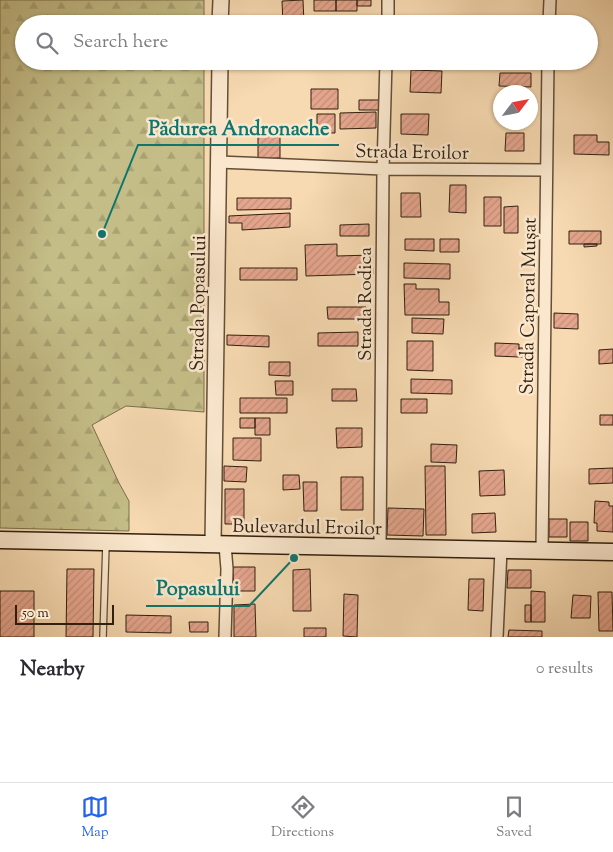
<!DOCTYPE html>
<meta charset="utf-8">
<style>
body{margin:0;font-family:"Sorts Mill Goudy",serif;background:#f7f7f7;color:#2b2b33}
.compass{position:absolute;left:493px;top:85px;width:45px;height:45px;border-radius:50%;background:#fff;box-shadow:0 1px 4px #0004;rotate:58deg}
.scale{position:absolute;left:15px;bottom:12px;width:99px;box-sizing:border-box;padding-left:5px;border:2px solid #321f0e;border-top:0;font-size:14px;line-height:18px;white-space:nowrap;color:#321f0e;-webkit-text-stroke:4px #fae7cd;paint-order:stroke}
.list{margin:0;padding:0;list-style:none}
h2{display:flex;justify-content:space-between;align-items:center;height:65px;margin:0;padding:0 20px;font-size:21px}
h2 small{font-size:16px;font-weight:400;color:#7c7c81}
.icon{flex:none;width:28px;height:28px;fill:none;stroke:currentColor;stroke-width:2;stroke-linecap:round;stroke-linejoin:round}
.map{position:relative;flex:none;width:613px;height:637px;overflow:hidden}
.search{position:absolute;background:#fff;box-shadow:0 1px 4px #0004;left:15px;right:15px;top:15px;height:55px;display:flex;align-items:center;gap:12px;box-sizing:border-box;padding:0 18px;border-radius:28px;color:#7c7c81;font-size:19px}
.sheet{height:145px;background:#fff}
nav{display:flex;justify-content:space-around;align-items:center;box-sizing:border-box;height:70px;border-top:1px solid #e1e1e2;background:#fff;font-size:14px;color:#7c7c81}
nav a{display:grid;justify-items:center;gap:2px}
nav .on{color:#2563eb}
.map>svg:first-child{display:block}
.forest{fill:url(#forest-firs);stroke:#7b6e4a}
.building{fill:url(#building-hatch);stroke:#321f0e}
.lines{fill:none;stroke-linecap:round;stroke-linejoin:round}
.service-casing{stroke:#634e37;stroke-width:8}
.minor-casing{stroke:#634e37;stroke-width:14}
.tertiary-casing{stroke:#634e37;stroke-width:18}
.secondary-casing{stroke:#321f0e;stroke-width:19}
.service{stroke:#fae7cd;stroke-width:5.5}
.minor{stroke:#fae7cd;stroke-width:11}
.tertiary{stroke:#fae7cd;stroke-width:15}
.secondary{stroke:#fae7cd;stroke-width:16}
.labels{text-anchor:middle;stroke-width:5;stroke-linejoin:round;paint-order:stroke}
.street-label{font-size:19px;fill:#321f0e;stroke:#fae7cd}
.leader{fill:none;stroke:#0f766e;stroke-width:2}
.callout-dot{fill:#0f766e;stroke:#fae7cd;stroke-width:2}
.callout-label{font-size:20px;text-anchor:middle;font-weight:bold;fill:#0f766e;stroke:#fae7cd;stroke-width:5;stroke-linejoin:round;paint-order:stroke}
</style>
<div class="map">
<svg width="613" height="637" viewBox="0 0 613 637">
<defs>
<pattern id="forest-firs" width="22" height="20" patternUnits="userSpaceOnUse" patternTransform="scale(1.25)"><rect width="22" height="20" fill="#c4bd87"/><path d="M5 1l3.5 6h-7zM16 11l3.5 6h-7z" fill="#a9a273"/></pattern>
<pattern id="building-hatch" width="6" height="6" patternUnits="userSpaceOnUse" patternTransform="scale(1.25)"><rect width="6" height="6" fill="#e5a68e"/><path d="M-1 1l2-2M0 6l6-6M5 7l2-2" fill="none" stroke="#c58e79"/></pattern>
</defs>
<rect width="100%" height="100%" fill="#f7dab2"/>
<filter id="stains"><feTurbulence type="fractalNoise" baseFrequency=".004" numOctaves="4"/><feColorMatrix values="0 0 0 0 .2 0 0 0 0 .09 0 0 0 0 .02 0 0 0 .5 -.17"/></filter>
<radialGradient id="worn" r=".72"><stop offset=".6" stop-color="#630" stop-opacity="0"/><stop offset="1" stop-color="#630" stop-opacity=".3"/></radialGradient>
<path class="forest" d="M0 0H204V24H24V61H204V412L126 406 92 425 119 483 129 501V531L0 528Z"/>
<path class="building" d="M303 0 304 23 283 24 282 1Z
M314 0H336V11H314Z
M336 0H357V11H336Z
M357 0H371V6H357Z
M305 61H343V68L304 67Z
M396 61H413V67H396Z
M488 61H524V67H505V63H488Z
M411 70 442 71 441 93 410 92Z
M500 73H531V87L499 86Z
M311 89H338V109H311Z
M359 100H379V110H359Z
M376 112V128L340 129V113Z
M317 114H335V133H317Z
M401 114H429L428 135 401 134Z
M506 133H524V151H505Z
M280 134V158L258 159V135Z
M574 135H597V142H609V155L574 154Z
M450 185H466V213L449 212Z
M401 193H420L421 217H401Z
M484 197H501V226H484Z
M237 198H291V209L237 210Z
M518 206V233H504V207Z
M290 213V227L242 230V223H229V216Z
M369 224V236H340V225Z
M569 231H601V244H569Z
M405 239H434V251L405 250Z
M440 239H459V252H440Z
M337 244V256L372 255 373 274 306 276 305 245Z
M584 244H597V246L584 247Z
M404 263 450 264V279L404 278Z
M240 268H297V280H240Z
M404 284H416V289H439V302H449V315H405Z
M327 307H366V319H328Z
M554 313 578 314V329L554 328Z
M412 318 444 319 443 334 412 333Z
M358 332V346H318V333Z
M227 335 269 336V347L227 345Z
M407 341H433V371L407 370Z
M495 343 519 344V357L495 356Z
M519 348H535L534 357H519Z
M613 349V363L599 364V350Z
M269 362H290V376L269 375Z
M411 379 452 380V394L411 393Z
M275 381H293V395H276Z
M332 389H356L357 401H332Z
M240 398H287V413H240Z
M401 399H427V413H401Z
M600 415H613V425H600Z
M240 418H255V428H240Z
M255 418H270V435H255Z
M336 428H362V447L337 448Z
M233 438H261V461L233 460Z
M431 444 457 445 456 463 431 462Z
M224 466 247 467 246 482 224 481Z
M425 466H445L446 535H426Z
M613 468V483L589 484V469Z
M504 470 505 495 480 496 479 471Z
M283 475H299L300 489 283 490Z
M341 477H363V510H341Z
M303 482H317V511H304Z
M225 489H244V524H225Z
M595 501 609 502V506H613V532L597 531V523H594Z
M388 508 424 509 423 536 387 535Z
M495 513 496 532 472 533V514Z
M549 519H567V537H549Z
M570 522H588V541H570Z
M233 567H255V591H234Z
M67 569H94L93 637H66Z
M310 569 311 611H293V570Z
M508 570H531V588H507Z
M469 579H484L483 611 468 610Z
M0 591H34V637H0Z
M531 591 545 592V622H531Z
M598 592H612L613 631H599Z
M344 594 358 595 357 637 343 636Z
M573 595 591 596 590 618H571Z
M255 604 256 637H234V605Z
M525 605H531V622H525Z
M126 615 171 616V633L126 632Z
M189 622H208V632H190Z
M304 628H326V637H304Z
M509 630 542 631V637H508Z"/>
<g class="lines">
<g class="service-casing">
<path id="service" d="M103 637 106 544"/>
</g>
<g class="minor-casing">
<path id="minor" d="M388 24V0
M549 24 550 0
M218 162 383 169 546 170
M225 545 227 569 225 637
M380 547 383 169 386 61
M542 551 548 61
M497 637 501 550"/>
</g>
<g class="tertiary-casing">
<path id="tertiary" d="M220 24 221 0
M213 544 220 61"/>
</g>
<g class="secondary-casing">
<path id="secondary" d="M0 540 613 552"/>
</g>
<use href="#service" class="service"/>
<use href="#minor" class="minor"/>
<use href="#tertiary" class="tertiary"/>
<use href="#secondary" class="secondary"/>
</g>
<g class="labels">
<g class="street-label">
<text transform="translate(412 151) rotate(1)" y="7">Strada Eroilor</text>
<text transform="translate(197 303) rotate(-89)" y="7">Strada Popasului</text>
<text transform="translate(364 304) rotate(-90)" y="7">Strada Rodica</text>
<text transform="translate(527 306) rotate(-89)" y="7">Strada Caporal Mușat</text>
<text transform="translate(307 526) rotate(1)" y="7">Bulevardul Eroilor</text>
</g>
</g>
<path class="leader" d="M102 234L138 145H339M294 558L249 606H146"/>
<g class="callout-dot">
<circle cx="102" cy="234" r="5"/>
<circle cx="294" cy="558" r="5"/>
</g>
<g class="callout-label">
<text x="239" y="135">Pădurea Andronache</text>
<text x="198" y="595">Popasului</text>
</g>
<rect width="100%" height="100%" filter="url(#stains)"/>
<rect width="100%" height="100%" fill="url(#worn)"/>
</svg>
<svg class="compass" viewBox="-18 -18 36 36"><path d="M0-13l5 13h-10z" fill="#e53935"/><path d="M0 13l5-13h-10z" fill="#7c7c81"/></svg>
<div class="scale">50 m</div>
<div class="search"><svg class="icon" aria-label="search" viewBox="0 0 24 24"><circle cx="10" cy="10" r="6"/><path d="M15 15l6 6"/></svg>Search here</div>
</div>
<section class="sheet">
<h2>Nearby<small>0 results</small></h2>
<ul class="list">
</ul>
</section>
<nav>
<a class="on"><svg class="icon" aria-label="map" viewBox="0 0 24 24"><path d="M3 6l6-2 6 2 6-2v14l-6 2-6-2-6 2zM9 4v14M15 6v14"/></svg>Map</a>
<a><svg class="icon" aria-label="directions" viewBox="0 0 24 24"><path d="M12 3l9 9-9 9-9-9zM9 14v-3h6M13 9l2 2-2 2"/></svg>Directions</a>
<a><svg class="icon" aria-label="saved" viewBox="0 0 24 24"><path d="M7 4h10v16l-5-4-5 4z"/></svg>Saved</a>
</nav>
